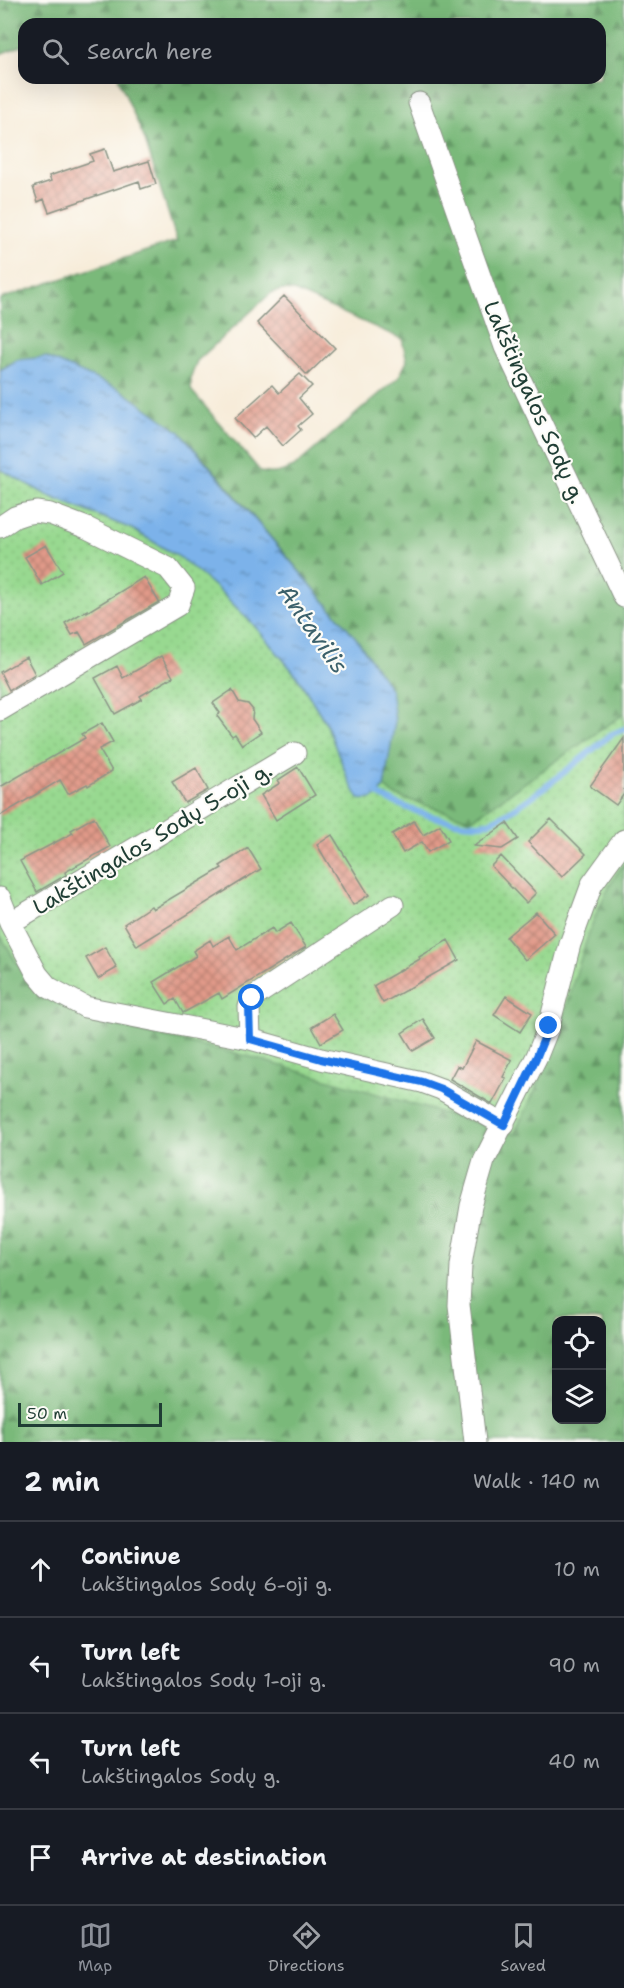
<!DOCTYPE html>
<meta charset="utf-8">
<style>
body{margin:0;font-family:"Shantell Sans",sans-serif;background:#242831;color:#f1f3f6}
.controls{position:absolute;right:18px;bottom:18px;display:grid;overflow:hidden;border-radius:12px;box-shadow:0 6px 24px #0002}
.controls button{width:54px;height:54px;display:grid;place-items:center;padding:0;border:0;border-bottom:2px solid #363941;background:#171b24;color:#f1f3f6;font:30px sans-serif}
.scale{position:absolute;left:18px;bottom:15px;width:144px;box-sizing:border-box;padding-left:6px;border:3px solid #1f3d34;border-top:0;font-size:16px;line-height:21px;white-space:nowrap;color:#1f3d34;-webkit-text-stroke:4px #fdfcf7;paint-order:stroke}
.stop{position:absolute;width:18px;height:18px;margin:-14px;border:4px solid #1a73e8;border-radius:50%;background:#fff}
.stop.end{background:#1a73e8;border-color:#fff;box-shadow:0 2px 6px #0008}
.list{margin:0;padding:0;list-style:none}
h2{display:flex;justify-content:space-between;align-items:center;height:78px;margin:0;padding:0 24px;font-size:26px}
h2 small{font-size:20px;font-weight:400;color:#9ea1a6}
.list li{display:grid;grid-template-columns:39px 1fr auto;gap:18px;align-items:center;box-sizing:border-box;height:96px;padding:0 24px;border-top:2px solid #363941}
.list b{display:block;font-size:22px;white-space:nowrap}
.list p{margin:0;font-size:20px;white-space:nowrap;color:#9ea1a6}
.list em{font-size:20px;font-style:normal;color:#9ea1a6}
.icon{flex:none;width:33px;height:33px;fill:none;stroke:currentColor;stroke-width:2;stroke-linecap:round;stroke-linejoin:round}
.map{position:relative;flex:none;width:624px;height:1442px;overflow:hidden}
.search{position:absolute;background:#171b24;box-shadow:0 6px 24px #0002;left:18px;right:18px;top:18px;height:66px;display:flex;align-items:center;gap:15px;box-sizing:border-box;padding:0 21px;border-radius:18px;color:#9ea1a6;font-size:22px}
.sheet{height:462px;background:#171b24}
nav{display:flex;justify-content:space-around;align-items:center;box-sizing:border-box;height:84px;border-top:2px solid #363941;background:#171b24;font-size:16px;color:#9ea1a6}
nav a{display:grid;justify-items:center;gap:3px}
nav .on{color:#8c9099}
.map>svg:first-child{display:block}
.forest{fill:url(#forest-firs);stroke:#4c7b57;stroke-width:1.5;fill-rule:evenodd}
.garden{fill:url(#garden-dots);stroke:#5c8b62;stroke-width:1.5}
.water{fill:url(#water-ripples);stroke:#4d788f;stroke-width:1.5}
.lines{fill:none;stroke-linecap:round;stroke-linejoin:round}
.stream{stroke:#7bb2ea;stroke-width:6}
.building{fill:url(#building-cross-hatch)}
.minor-casing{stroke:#8b9486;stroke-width:23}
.minor{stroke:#fff;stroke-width:21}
.route{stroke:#1a73e8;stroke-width:8}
.labels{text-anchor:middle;stroke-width:4.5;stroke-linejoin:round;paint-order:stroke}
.street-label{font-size:22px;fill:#1f3d34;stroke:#fdfcf7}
.water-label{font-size:24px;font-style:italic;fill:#3b606b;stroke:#fdfcf7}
</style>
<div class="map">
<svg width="624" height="1442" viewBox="0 0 624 1442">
<defs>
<pattern id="forest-firs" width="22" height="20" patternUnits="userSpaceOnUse" patternTransform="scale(1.5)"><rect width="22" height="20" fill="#7ab97a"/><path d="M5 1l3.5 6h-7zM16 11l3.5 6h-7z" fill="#639865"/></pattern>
<pattern id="garden-dots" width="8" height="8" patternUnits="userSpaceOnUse" patternTransform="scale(1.5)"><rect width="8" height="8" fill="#98d990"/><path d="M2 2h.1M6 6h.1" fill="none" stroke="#83bb7d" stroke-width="1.8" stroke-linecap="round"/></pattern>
<pattern id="water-ripples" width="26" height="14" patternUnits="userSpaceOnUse" patternTransform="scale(1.5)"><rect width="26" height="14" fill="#7bb2ea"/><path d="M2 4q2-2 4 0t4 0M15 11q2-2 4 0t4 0" fill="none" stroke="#6492be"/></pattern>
<pattern id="building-cross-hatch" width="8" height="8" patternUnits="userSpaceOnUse" patternTransform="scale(1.5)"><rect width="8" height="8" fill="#e19a89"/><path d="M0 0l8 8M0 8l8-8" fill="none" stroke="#b67f71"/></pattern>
</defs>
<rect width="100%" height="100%" fill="#fdfcf7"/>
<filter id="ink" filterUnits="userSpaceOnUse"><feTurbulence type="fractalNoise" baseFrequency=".0167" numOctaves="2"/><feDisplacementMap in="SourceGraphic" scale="12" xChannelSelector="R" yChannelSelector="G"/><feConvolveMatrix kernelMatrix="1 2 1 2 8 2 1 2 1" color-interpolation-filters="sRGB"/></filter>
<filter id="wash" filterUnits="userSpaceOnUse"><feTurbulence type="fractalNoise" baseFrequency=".008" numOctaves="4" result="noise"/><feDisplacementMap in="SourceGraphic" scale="24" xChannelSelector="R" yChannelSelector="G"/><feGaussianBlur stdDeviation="1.35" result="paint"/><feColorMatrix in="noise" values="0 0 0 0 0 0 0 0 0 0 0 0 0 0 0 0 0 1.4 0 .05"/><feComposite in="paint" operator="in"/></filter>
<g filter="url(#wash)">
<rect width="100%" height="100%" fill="#f7ecd9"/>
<path class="forest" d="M0 0H624V714L471 820 394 795 384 787 388 759 391 690 356 638 218 475 180 432 17 360 0 370V299L177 241 145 140 118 78H600V24H95L92 17 75 24H24V45L0 54ZM282 290 294 291 402 339 407 361 399 377 294 467C282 472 274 475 261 472L191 390V376L197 361 271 293Z
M624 863V1442H0V935L15 960 49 998 121 1027 251 1057 557 1040C574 981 588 912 624 863ZM556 1320H602V1420H556Z"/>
<path class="garden" d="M0 469 49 496 132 529 181 558 219 590 253 624 297 676 326 723 349 781 379 795 384 787 394 795 471 820 624 714V863C587 914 577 979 557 1038 546 1071 529 1103 514 1134L251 1057 121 1027 49 998 15 960 0 935Z"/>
<path class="water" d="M46 357 121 390 180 432 356 638 391 690 395 721 384 787C377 798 372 801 359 799L349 781 326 723 297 676 253 624 219 590 181 558 132 529 49 496 0 469V370L17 360Z"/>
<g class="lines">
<path class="stream" d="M376 789 379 795C407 809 448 825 480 824 506 823 588 753 612 734L624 729"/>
</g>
<g id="blocks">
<path class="building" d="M105 149 113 172 149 161 156 184 141 189 139 181 49 212 44 199 38 202 33 187 51 181 49 176 93 161 90 154Z
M284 296 335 348 307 375 257 323Z
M300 374 312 386 299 398 312 414 298 426 301 430 283 446 266 426 253 438 235 418 272 385 279 393Z
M46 545 63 572 42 585 25 557Z
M144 577 159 602 86 644 79 632 72 635 65 623 87 610V612Z
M161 656 173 677 140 696 142 699 115 714 95 678 117 666 123 678Z
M26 657 35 674 9 690 0 672Z
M232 690 239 702 248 704 253 710 252 719 261 732 242 745 235 734 232 736 217 716 220 713 213 703Z
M102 723 113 742 99 749 112 771 88 786 87 784 68 794 60 780 0 816V787L85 738 82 734Z
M624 738V794L616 805 590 786Z
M298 767 315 795 276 820 261 795 280 783 278 780Z
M196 768 208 790 185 803 172 782Z
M94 817 110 847 65 872 66 875 37 892 20 861 73 833 71 830Z
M551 819 586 854 562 877 528 842Z
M414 821 423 835 440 825 449 840 428 852 422 842 403 853 392 834Z
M507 823 518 839 502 849 474 846Z
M332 835 369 895 353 905 317 845Z
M248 848 261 869 137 946 124 924 151 906 153 909 222 868 220 866Z
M501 856 536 893 526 903 491 866Z
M536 912 555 934 525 960 506 937Z
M291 923 306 947 222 999 219 993 183 1013 175 999 167 1004 153 982 196 956 193 951 210 940 213 946 229 936 237 950 272 928 275 933Z
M448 940 459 960 383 1003 373 986 420 959 419 957Z
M105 947 117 968 98 979 86 958Z
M506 996 532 1013 520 1032 494 1015Z
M333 1014 343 1030 321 1043 312 1027Z
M423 1019 435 1038 413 1051 402 1033Z
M476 1041 512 1060 503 1077 506 1078 492 1104 450 1079 457 1066 462 1068Z"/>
</g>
</g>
<g filter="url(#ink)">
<use href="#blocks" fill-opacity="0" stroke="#8b9486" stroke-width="1.5"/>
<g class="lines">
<g class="minor-casing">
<path id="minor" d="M419 103 505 347 624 597
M0 527 15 517 24 514 36 512 50 514 87 528 168 568 184 588 178 605 0 710
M0 898 10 923 37 974 48 987 85 1007 250 1039 321 1059 422 1082 441 1089 504 1125
M10 923 295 753
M250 1039 249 1007 252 998 393 905
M475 1442 459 1305 461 1265 471 1206 484 1161 537 1056 549 1026 570 944 592 884 624 840"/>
</g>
<use href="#minor" class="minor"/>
</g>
</g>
<g class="lines" filter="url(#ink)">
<path class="route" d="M252 998 249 1007 250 1039 321 1059 422 1082 441 1089 504 1125 537 1056 549 1026"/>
</g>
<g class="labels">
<g class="street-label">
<text transform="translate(535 402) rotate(66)" y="8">Lakštingalos Sodų g.</text>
<text transform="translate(152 838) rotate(-31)" y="8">Lakštingalos Sodų 5-oji g.</text>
</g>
<g class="water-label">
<text transform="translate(313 629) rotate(55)" y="8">Antavilis</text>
</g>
</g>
</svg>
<div class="controls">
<button><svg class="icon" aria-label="locate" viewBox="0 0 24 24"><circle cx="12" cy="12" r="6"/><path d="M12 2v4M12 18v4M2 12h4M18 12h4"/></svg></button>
<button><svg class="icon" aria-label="layers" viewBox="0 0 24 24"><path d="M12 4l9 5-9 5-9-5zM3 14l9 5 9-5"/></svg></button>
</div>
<div class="scale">50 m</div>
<div class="stop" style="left:252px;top:998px"></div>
<div class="stop end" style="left:549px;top:1026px"></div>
<div class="search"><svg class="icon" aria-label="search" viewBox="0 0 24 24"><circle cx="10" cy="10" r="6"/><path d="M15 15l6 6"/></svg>Search here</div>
</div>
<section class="sheet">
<h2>2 min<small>Walk · 140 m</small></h2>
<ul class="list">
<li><svg class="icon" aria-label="ahead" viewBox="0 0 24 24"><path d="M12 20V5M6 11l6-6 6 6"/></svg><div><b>Continue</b><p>Lakštingalos Sodų 6-oji g.</p></div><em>10 m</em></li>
<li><svg class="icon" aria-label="left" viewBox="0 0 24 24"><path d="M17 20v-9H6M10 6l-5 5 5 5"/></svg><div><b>Turn left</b><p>Lakštingalos Sodų 1-oji g.</p></div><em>90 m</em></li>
<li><svg class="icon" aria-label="left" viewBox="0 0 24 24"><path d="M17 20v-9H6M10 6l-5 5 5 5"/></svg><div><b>Turn left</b><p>Lakštingalos Sodų g.</p></div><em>40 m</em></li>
<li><svg class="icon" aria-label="arrive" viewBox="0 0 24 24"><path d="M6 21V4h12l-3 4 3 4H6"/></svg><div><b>Arrive at destination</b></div></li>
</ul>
</section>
<nav>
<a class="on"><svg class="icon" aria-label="map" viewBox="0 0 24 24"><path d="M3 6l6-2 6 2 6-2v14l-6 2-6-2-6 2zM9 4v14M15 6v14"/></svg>Map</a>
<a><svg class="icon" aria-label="directions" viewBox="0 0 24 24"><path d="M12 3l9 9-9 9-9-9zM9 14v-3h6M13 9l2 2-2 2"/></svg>Directions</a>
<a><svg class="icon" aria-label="saved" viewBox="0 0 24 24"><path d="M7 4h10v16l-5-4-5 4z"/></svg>Saved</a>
</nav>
